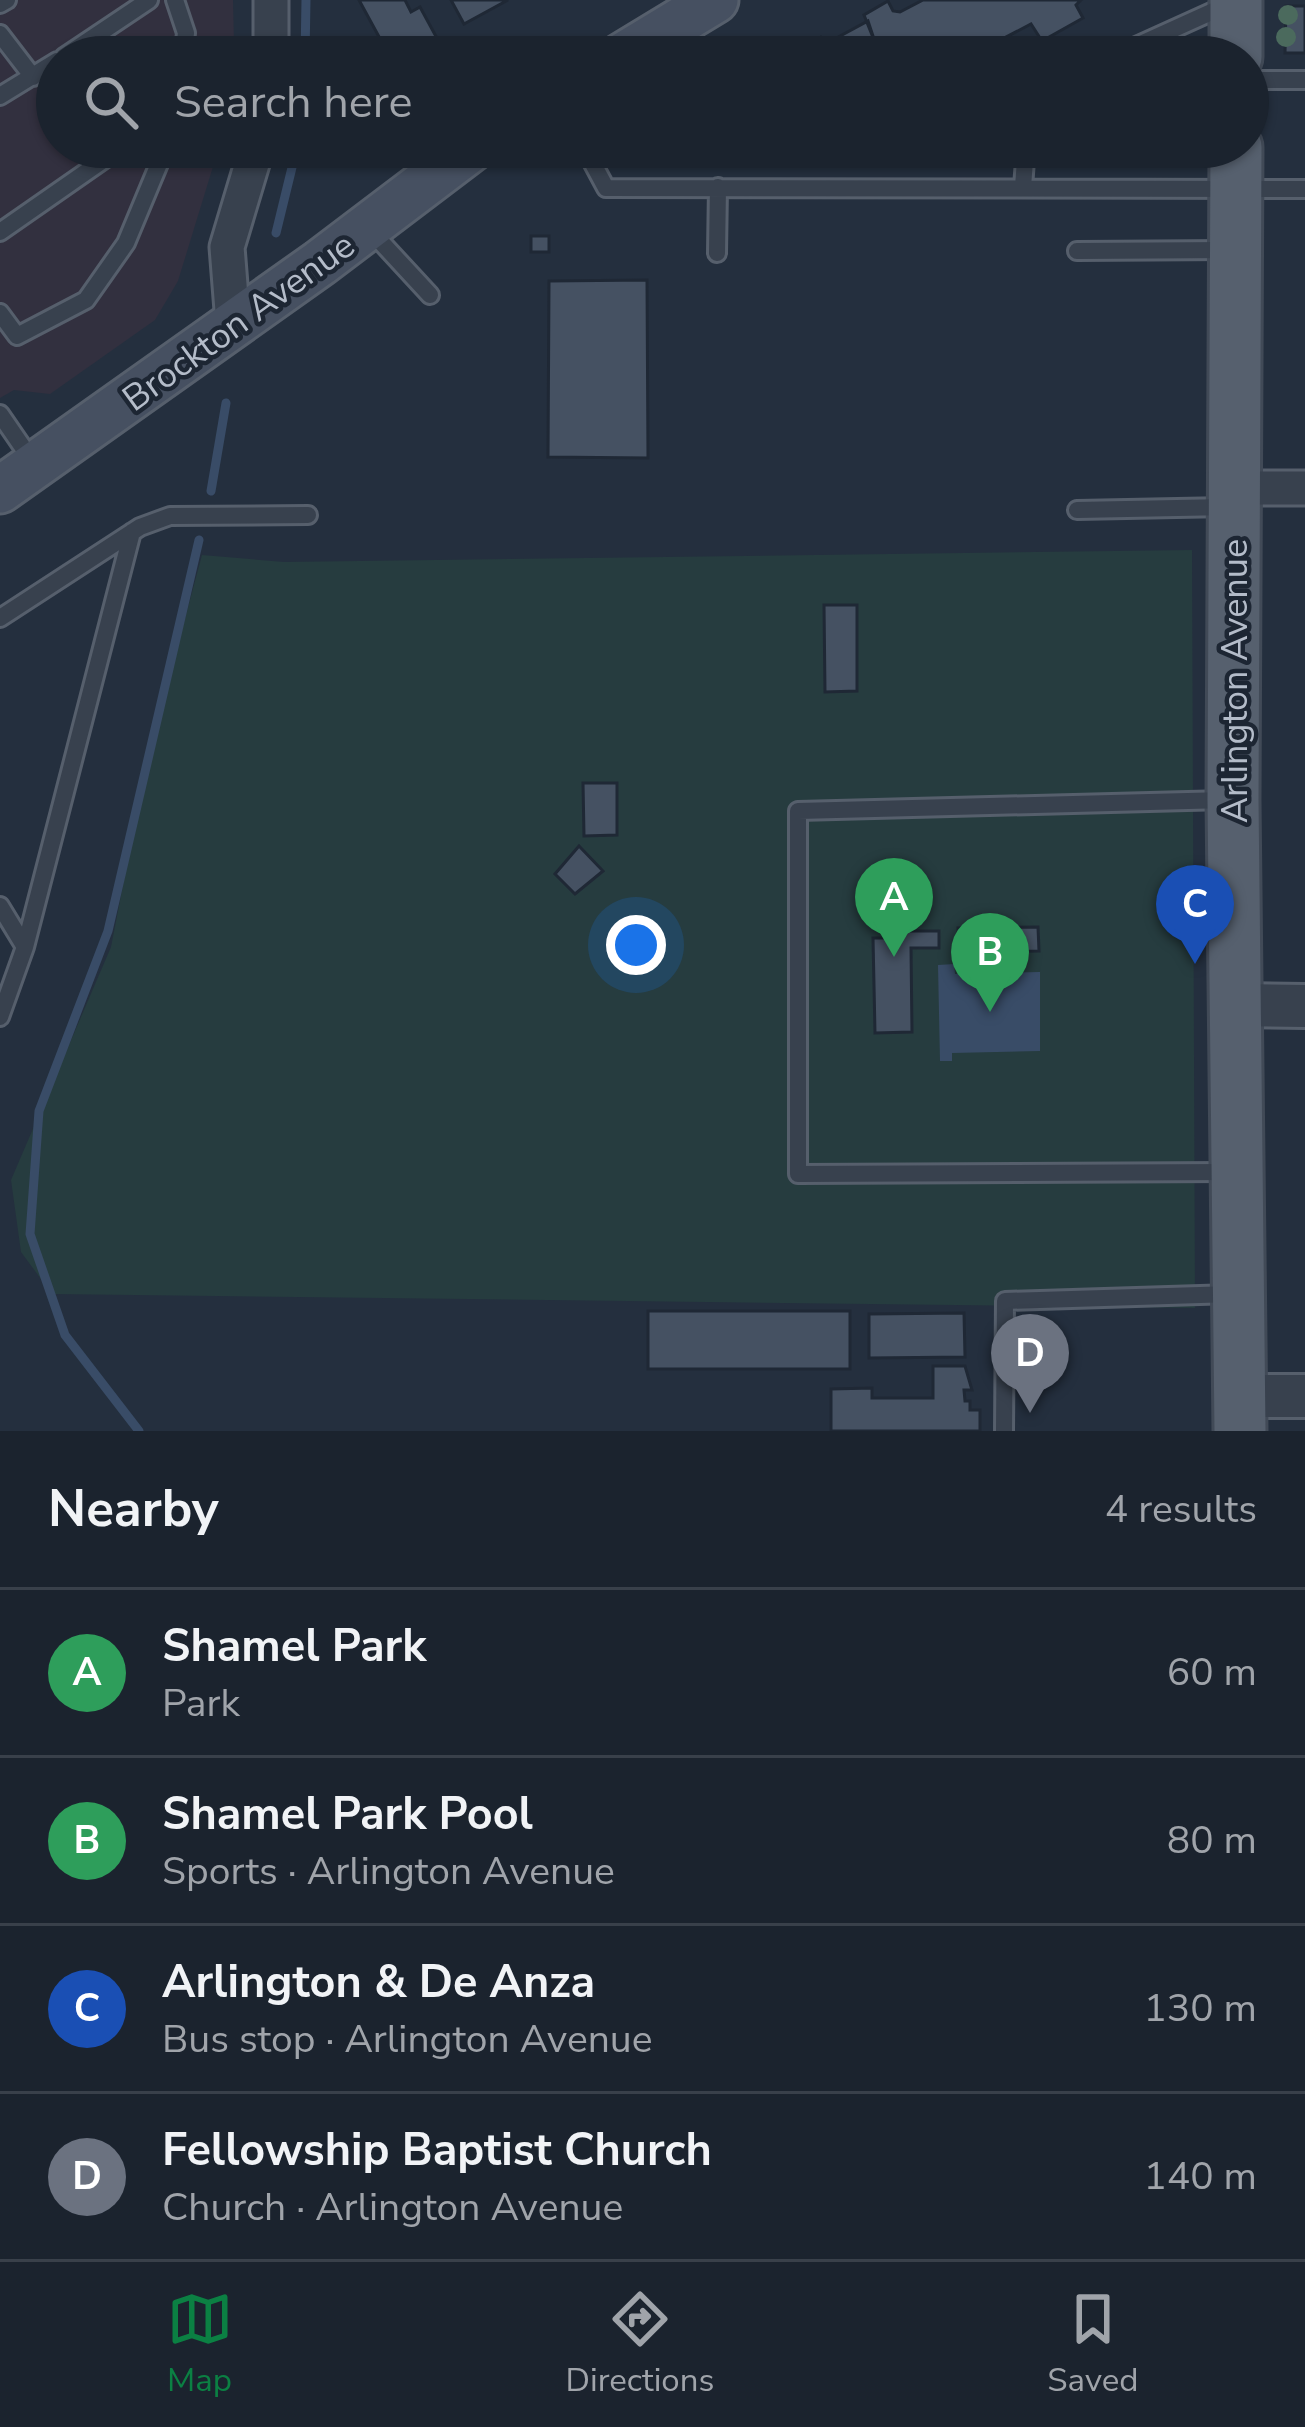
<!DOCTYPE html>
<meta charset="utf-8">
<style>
body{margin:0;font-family:"Nunito Sans",sans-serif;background:#282f3a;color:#f1f3f6}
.you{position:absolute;left:636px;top:945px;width:42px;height:42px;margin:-30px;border:9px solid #fff;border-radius:50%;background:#1a73e8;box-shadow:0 0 0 18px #1a73e833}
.badge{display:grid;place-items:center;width:78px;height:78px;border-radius:50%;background:#0b8043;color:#fff;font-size:39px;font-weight:700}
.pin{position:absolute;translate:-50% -99px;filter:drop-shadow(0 3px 6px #0008)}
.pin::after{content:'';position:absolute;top:63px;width:42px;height:36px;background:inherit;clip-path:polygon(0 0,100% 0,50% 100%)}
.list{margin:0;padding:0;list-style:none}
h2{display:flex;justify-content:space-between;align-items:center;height:156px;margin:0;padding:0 48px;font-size:51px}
h2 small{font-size:39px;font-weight:400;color:#a0a4aa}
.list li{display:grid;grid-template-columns:78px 1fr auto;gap:36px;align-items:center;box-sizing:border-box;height:168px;padding:0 48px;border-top:3px solid #39404a}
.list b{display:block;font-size:45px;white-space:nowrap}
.list p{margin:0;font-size:39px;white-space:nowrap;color:#a0a4aa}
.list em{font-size:39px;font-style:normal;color:#a0a4aa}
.icon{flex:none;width:66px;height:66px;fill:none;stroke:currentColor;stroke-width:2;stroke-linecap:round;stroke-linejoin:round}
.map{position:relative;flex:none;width:1305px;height:1431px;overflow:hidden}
.search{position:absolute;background:#1b232e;box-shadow:0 3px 9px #0004;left:36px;right:36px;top:36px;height:132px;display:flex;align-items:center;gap:30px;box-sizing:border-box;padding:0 42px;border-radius:66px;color:#a0a4aa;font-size:45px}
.sheet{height:828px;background:#1b232e}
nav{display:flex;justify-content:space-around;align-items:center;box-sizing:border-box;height:168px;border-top:3px solid #39404a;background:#1b232e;font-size:33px;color:#a0a4aa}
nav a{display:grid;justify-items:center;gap:6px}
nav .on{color:#0b8043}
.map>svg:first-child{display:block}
.medical{fill:#32303f}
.green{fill:#263c3f}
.water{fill:#394c67}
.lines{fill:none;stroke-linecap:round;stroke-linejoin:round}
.stream{stroke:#394c67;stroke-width:9}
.building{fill:#455162;stroke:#1f2835;stroke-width:3}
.service-casing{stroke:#565f6c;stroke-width:22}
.minor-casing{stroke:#565f6c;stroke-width:39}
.tertiary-casing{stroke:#565f6c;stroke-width:48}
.secondary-casing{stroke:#565f6c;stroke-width:51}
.primary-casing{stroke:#414a57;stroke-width:57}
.service{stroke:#38414e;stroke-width:16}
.minor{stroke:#38414e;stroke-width:33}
.tertiary{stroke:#38414e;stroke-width:42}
.secondary{stroke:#465061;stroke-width:45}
.primary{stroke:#56606e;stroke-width:51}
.tree{fill:#4b6a5d}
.labels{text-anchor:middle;stroke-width:9;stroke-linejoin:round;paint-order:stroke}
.street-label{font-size:36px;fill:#b4bcc9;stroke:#1d2633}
</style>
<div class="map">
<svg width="1305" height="1431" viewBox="0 0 1305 1431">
<rect width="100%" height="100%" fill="#242f3e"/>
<path class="medical" d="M0 0H233L234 43 233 57H57V147H219L178 281 155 320 50 394 14 390 0 398Z"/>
<path class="green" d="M1192 550 1195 1308 52 1294 21 1252 11 1180 111 947 148 757 202 555 284 562Z"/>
<path class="water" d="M954 964 955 974 1040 972V1051L952 1053V1061H940L938 965Z"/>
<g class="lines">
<path class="stream" d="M305 57 306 0
M276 233 297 147
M211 491 226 403
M139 1431 65 1335 30 1234 39 1111 108 931 199 540"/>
</g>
<path class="building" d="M359 0H405L411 12 420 7 439 42 412 57H390Z
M451 0H508L464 24Z
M923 0H1081L1076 5 1083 18 1042 41 1031 24 968 57H863L861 53 876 45 864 15 888 1 893 11 900 12Z
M1286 6H1305V53H1285Z
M868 21 876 45 853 57H784L821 37 829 42Z
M836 147H881L846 166Z
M531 236H549V252H531Z
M647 280 648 458 548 457 549 281Z
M824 605H857V691L825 692Z
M583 783H617V835L584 836Z
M579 846 603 871 575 894 555 874Z
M1038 927 1039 951 958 952V928Z
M886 931H939V948H911L912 1032 875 1033 873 938H886Z
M648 1311H850V1369H648Z
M964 1313 965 1357 869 1358V1314Z
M933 1366H965L972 1390H964L965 1401H970V1410H980V1431H831V1389L872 1388V1398H933Z"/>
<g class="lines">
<g class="service-casing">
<path id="service" d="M175 0 186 33 183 57
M0 4 7 0
M0 34 33 77
M64 57 149 0
M1112 57 1229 4
M1248 80H1305
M0 96 57 61
M584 147 606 188 1305 189
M1023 187 1026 147
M369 229 430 295
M0 232 122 147
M1077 251 1228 250
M717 253 718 187
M0 313 17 336 86 300 126 243 166 147
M0 414 35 465
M1077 510 1227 507
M0 618 140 527 170 516 308 515
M1226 800 798 811V1174L1229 1172
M0 906 25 947 0 1017
M25 947 132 532
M1004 1431 1005 1301 1232 1294"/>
</g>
<g class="minor-casing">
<path id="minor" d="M271 0V57
M233 323 227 247 257 147
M1234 488H1305"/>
</g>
<g class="tertiary-casing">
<path id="tertiary" d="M1235 1005 1305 1006
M1239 1396H1305"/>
</g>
<g class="secondary-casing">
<path id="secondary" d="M621 57 715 0
M0 490 320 263 473 147"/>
</g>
<g class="primary-casing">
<path id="primary" d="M1236 0V57
M1236 147 1233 800 1240 1431"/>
</g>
<use href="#service" class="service"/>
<use href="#minor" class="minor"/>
<use href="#tertiary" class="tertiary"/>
<use href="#secondary" class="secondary"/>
<use href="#primary" class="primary"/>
</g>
<g class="tree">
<circle cx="1288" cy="15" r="10"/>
<circle cx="1286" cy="37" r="10"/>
</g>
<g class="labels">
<g class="street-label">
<text transform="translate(238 321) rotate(-36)" y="13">Brockton Avenue</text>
<text transform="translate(1234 681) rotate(-90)" y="13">Arlington Avenue</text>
</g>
</g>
</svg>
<div class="you"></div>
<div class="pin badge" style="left:894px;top:957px;background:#2e9e5b">A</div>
<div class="pin badge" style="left:990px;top:1012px;background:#2e9e5b">B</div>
<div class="pin badge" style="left:1195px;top:964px;background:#1a4fb4">C</div>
<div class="pin badge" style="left:1030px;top:1413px;background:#6b7280">D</div>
<div class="search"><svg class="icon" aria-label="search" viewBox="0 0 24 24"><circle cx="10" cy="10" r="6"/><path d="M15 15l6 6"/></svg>Search here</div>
</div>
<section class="sheet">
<h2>Nearby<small>4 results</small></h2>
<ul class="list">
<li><span class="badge" style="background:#2e9e5b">A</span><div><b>Shamel Park</b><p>Park</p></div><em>60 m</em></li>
<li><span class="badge" style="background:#2e9e5b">B</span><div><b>Shamel Park Pool</b><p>Sports · Arlington Avenue</p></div><em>80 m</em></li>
<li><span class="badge" style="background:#1a4fb4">C</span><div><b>Arlington &amp; De Anza</b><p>Bus stop · Arlington Avenue</p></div><em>130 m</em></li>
<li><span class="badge" style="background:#6b7280">D</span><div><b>Fellowship Baptist Church</b><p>Church · Arlington Avenue</p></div><em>140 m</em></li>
</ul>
</section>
<nav>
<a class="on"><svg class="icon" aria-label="map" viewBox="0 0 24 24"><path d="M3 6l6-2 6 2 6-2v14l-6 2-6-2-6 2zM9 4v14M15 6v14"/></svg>Map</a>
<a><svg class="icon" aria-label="directions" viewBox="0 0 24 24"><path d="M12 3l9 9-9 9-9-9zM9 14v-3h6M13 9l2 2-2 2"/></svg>Directions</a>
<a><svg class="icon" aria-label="saved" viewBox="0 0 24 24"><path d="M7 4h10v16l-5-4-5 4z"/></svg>Saved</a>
</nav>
